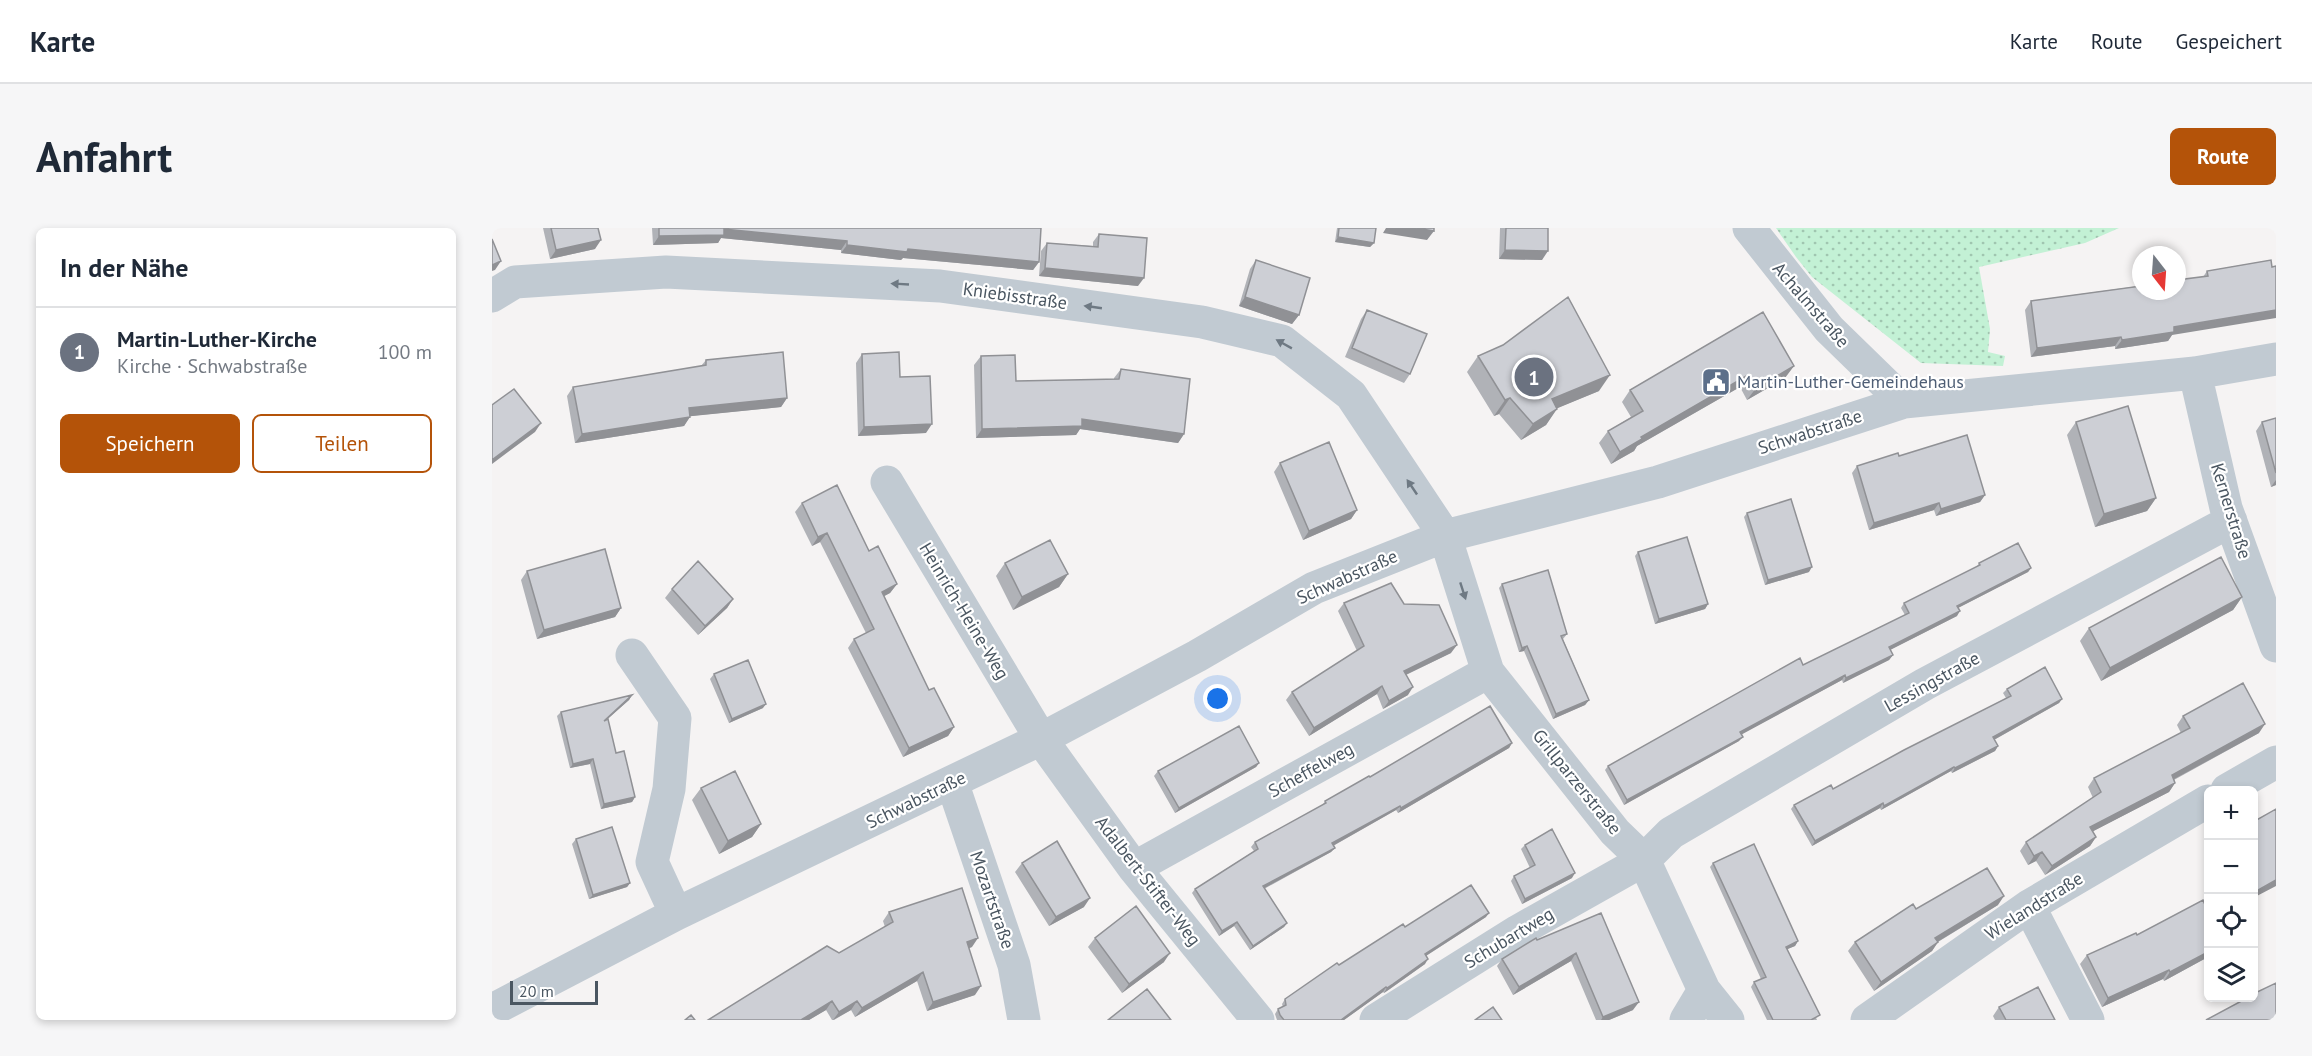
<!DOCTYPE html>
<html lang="de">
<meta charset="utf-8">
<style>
body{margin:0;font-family:"PT Sans",sans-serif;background:#f6f6f7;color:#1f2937}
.controls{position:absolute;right:18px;bottom:18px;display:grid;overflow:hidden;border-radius:9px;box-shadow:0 3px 9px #0003}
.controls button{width:54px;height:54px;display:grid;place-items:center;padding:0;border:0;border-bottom:2px solid #e0e1e3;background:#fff;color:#1f2937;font:30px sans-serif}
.compass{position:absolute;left:1640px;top:18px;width:54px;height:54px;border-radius:50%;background:#fff;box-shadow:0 3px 9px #0003;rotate:163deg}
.scale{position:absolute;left:18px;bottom:15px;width:88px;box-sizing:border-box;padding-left:6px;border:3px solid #4a5661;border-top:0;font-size:16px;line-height:21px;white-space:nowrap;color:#4a5661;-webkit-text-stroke:4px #fff;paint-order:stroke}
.you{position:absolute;left:726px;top:471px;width:21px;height:21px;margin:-15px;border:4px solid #fff;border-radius:50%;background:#1a73e8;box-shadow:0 0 0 9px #1a73e833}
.badge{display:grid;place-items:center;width:39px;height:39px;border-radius:50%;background:#b45309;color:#fff;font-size:20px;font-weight:700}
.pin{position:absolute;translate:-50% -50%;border:3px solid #fff;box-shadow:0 2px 6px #0006}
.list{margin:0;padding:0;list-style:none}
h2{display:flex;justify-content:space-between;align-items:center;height:78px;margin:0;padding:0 24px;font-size:26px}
h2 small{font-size:20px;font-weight:400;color:#747a83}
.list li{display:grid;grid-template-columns:39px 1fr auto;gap:18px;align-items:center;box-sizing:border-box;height:90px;padding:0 24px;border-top:2px solid #e0e1e3}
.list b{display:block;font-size:22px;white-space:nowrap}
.list p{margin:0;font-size:20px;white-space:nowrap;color:#747a83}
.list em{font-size:20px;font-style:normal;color:#747a83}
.actions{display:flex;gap:12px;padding:18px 24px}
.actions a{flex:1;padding:14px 0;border:2px solid #b45309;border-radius:9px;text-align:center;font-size:21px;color:#b45309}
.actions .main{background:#b45309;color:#fff}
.icon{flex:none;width:33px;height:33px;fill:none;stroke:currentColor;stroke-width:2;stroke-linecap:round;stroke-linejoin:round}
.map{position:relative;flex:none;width:1784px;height:792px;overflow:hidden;border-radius:9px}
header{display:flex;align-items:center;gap:36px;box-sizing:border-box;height:84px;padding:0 30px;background:#fff;border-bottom:2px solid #e0e1e3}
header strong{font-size:28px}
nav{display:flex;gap:33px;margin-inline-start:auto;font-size:21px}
.intro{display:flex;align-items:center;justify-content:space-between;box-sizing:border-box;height:144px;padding:0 36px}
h1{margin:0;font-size:42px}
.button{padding:15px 27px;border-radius:9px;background:#b45309;color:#fff;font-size:21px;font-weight:700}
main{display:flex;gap:36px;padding:0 36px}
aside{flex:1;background:#fff;border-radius:9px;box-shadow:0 3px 9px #0003}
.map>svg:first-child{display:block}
.garden{fill:url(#garden-dots)}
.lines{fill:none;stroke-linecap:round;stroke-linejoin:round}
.minor{stroke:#c1cad2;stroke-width:33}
.wall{fill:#b0b2b7}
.shaded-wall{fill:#909195}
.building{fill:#cdcfd5;stroke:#909195;stroke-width:1.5}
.oneway{fill:#6e7983}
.labels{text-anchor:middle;stroke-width:4.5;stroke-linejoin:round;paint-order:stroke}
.street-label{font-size:18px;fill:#4a5661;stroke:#fff}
.service-label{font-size:18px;fill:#4e5e75;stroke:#fff;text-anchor:start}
</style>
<header>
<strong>Karte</strong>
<nav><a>Karte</a><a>Route</a><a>Gespeichert</a></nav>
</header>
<div class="intro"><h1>Anfahrt</h1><a class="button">Route</a></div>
<main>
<aside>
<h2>In der Nähe<small></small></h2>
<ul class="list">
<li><span class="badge" style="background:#6b7280">1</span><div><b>Martin-Luther-Kirche</b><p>Kirche · Schwabstraße</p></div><em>100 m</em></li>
</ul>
<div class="actions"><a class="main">Speichern</a><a>Teilen</a></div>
</aside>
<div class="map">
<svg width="1784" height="792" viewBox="0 0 1784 792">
<defs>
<pattern id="garden-dots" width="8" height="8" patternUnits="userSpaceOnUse" patternTransform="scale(1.5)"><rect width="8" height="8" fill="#c3f1d5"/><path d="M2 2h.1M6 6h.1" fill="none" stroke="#a0c6b0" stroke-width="1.8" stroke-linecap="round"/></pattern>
</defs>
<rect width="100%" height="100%" fill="#f5f3f3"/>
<path class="garden" d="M1284 0H1627L1593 15 1487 39 1498 101 1496 124 1513 128 1511 138 1429 135 1320 49 1304 29Z"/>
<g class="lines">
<path class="minor" d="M1257 0 1337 101 1412 174
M0 68 23 54 174 44 448 58 710 94 790 113 859 167 953 308 996 444 1123 604 1152 632 1212 762 1236 792
M1703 145 1734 280 1784 418
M395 254 549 511 642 640 766 792
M140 427 183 490 177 561 160 634 184 686
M460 554 522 737 532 792
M1735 562 1784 534
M642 640 996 444
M1537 678 1596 792
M0 782 184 686 549 511 705 428 822 360 953 308 1166 254 1412 174 1703 145 1784 131
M884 792 1026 703 1152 632 1179 605 1433 456 1739 293
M1194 792 1212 762
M1375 792 1537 678 1716 573"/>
</g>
<path class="wall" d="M51 0H106L103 21 58 31Z
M160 0H549L547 34 541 42 411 30 409 32 349 25V22L229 10 226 15 161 17Z
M845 0H884L882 15 878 19 843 14Z
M1008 0H1056L1050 32 1007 31Z
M607 6 646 58 547 48 549 23 555 15 601 18V14Z
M764 32 807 87 800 96 747 78 758 41Z
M1779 32 1680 107 1676 113 1623 121V118L1539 129 1533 82 1539 73 1711 49 1715 43Z
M875 82 918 146 912 155 853 129 869 91Z
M1271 84 1293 150 1255 172 1248 159 1145 218 1142 223 1119 236 1107 215 1116 203 1139 189 1130 174 1138 162Z
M370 126 408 149 434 205 366 208 364 135Z
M489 128 524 153 622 152V150L629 141 692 206 686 215 588 201 584 207 484 210 482 137Z
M986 128 1107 163 1065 180 1054 197 1029 212 1007 186 1002 188 975 144Z
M214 132 295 170 289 179 198 188 192 198 83 215 75 168 81 159 209 138Z
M1784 190V257L1779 259 1764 203 1770 194Z
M1584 194 1664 270 1655 283 1603 299 1575 207Z
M1407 228 1493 267 1488 274 1444 288 1442 282 1377 302 1360 245 1365 238Z
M788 235 865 282 859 291 811 312 782 244Z
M310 275 377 323 405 356 398 365 392 368 437 462 462 499 456 508 411 529 356 420 362 411 374 405 328 314 320 318 303 284Z
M1255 285 1317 344 1273 357 1252 289Z
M1146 324 1216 376 1213 381 1163 396 1143 328Z
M513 335 576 346 567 359 521 382 504 348Z
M1487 335 1539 340 1536 344 1466 380 1465 388 1398 422 1401 427 1397 432 1351 455 1350 452 1249 506 1247 513 1132 577 1113 542 1116 538 1311 437 1413 387 1409 380 1412 375 1484 340Z
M35 343 129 380 123 389 45 411 29 352Z
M1010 356 1075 406 1071 411 1097 472 1093 477 1061 491 1032 423 1027 424 1007 360Z
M180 361 241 371 235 380 206 407 173 370Z
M1750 369 1741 382 1609 453 1588 413 1597 400Z
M852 375 912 376 959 425 914 447 916 467 891 481 885 466 817 508 794 472 800 464 865 423 846 383Z
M222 446 271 480 237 495 218 451Z
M1515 461 1570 471 1567 475 1502 512 1506 518 1503 523 1460 545 1459 543 1389 582 1388 580 1320 618 1299 581 1302 577 1341 561 1514 470 1511 465Z
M140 467 137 472 115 491 124 525 143 569 140 574 109 581 98 536 78 540 65 488 69 484Z
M1691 488 1767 505 1682 552 1683 555 1677 564 1601 603 1604 609 1598 618 1553 647 1544 633 1536 637 1528 623 1534 614 1601 570 1596 559 1602 550 1689 505 1685 497Z
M1020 515 1017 520 906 585 904 582 841 618 843 620 839 624 772 661 795 695 792 699 758 722 742 698 727 708 700 665 703 661 762 623 759 619 763 614 830 578 833 573 878 549Z
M767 535 764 539 683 585 662 548 666 543Z
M209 560 269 596 260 609 227 626 200 572Z
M84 611 138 655 135 659 97 671 80 616Z
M1033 617 1080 650 1030 676 1019 653 1022 648 1038 640 1029 621Z
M530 635 592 679 557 698 523 644Z
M1221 635 1306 713 1303 718 1295 721 1325 792H1275L1259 759 1262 754 1269 751 1218 639Z
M1506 677 1446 714 1440 723 1382 763 1356 723 1363 714 1424 681Z
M397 684 480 719 477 720 483 767 435 783 425 753 363 789 359 782 342 792H340L334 782 317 792H216L347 725 393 699 391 693Z
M1109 685 1141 782 1117 792H1104L1079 733 1021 767 1005 738 1010 731 1045 712Z
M994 689 934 728 933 736 898 761 892 765 891 764 852 792H785L783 786 786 781 791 779 790 776 793 771 913 699Z
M1645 707 1716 729 1672 753 1671 751 1610 779 1588 736 1595 727Z
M603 710 672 734 630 765 596 719Z
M1507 779 1563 792H1503L1501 788Z"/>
<path class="shaded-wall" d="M894 0H924L942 3 935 12 891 5Z
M232 1 355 13 349 22 229 10 226 15 161 17 167 8Z
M846 9 882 15 878 19 843 14Z
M109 12 103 21 58 31 64 22Z
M355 17 416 21 547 34 541 42 411 30 409 32 349 25Z
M1013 22 1056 23 1050 32 1007 31Z
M9 33 3 42 0 43V37Z
M553 40 652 50 646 58 547 48Z
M753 69 807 87 800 96 747 78Z
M1784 82V90L1680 107 1676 113 1623 121 1630 112 1682 99Z
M1629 109 1623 118 1539 129 1545 120Z
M1302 138 1293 150 1255 172 1264 160Z
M1118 147 1107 163 1049 187 1060 171Z
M1256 147 1248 159 1145 218 1142 223 1119 236 1128 224 1149 209Z
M295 170 289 179 191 189 197 180Z
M1018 170 1007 186 1002 188 1013 172Z
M1065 181 1054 197 1029 212 1041 196Z
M198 189 192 198 83 215 90 206Z
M590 191 692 206 686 215 588 201 584 207 484 210 490 201Z
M49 195 43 204 0 236V232Z
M440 196 434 205 366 208 372 199Z
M1784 252V257L1779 259Z
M1493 267 1488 274 1444 288 1449 281Z
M1664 270 1655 283 1603 299 1612 286Z
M1447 275 1442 282 1377 302 1382 295Z
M865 282 859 291 811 312 817 303Z
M335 305 328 314 320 318 326 309Z
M1320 339 1317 344 1273 357 1276 352Z
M1539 340 1536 344 1462 382 1465 378Z
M576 346 567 359 521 382 530 369Z
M405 356 398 365 383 373 390 364Z
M1750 369 1741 382 1609 453 1618 440Z
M241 371 235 380 206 407 213 398Z
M1216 376 1213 381 1163 396 1167 391Z
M129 380 123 389 45 411 52 402Z
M1468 383 1465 388 1394 424 1397 419Z
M965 417 959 425 907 450 912 443Z
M1035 418 1032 423 1027 424 1030 420Z
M1401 427 1397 432 1351 455 1354 450Z
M1353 447 1350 452 1245 509 1248 504Z
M890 458 885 466 817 508 822 500Z
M921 459 916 467 891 481 897 473Z
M140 467 137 472 109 497 112 493Z
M1570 471 1567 475 1498 514 1501 509Z
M1097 472 1093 477 1061 491 1064 486Z
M274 476 271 480 237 495 240 491Z
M1773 496 1767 505 1673 556 1680 547Z
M462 499 456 508 411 529 417 520Z
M1251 509 1247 513 1132 577 1135 572Z
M1020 515 1017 520 906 585 909 580Z
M1506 518 1503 523 1460 545 1463 540Z
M101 531 98 536 78 540 81 536Z
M767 535 764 539 683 585 687 580Z
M1462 539 1459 543 1389 582 1392 578Z
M1683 555 1677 564 1592 608 1598 599Z
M143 569 140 574 109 581 112 576Z
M1391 575 1388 580 1320 618 1323 613Z
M908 578 904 582 837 620 840 615Z
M269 596 260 609 227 626 236 613Z
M1604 609 1598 618 1553 647 1560 638Z
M843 620 839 624 767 663 771 658Z
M1550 624 1544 633 1536 637 1542 628Z
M1083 645 1080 650 1030 676 1033 671Z
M1784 652V658L1761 670V665Z
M138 655 135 659 97 671 101 667Z
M1512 668 1506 677 1437 719 1443 710Z
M598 670 592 679 557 698 564 689Z
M997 685 994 689 929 731 933 726Z
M745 694 742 698 727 708 730 703Z
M795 695 792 699 758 722 761 718Z
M486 710 480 719 469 723 475 714Z
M1306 713 1303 718 1291 723 1294 719Z
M1446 714 1440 723 1382 763 1389 754Z
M1716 724V729L1672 753 1678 744Z
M678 725 672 734 630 765 637 756Z
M1084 725 1079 733 1021 767 1027 759Z
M936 731 933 736 892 765 895 760Z
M1677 742 1671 751 1610 779 1616 770Z
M431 744 425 753 363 789 370 780Z
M489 758 483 767 435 783 441 774Z
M894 759 891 764 852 792H849Z
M340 773 334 782 317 792H309Z
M365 773 359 782 341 792 347 784Z
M1147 774 1141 782 1117 792H1109L1111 789Z"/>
<path class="building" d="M59 0H106L109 12 64 22Z
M167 0H549L547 34 416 21 415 24 355 17V13L232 1V7L167 8Z
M847 0H884L882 15 846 9Z
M924 0H942V3Z
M1014 0H1056V23L1013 22Z
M607 6 655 10 652 50 553 40 555 15 606 19Z
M0 11 9 33 0 37Z
M764 32 818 50 807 87 753 69Z
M1779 32 1780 39 1784 38V82L1682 99V104L1630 112 1629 109 1545 120 1539 73 1649 58V63H1685V52L1716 48 1715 43Z
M1076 69 1118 147 1060 171 1065 181 1041 196 1018 170 1013 172 986 128 1011 117Z
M875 82 935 106 918 146 860 120Z
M1271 84 1302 138 1264 160 1256 147 1149 209 1150 211 1128 224 1116 203 1151 183 1138 162Z
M291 124 295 170 197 180 198 189 90 206 81 159 214 137V132Z
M407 124 408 149 438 148 440 196 372 199 370 126Z
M523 127 524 153 627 151 629 141 698 151 692 206 590 191V198L490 201 489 128Z
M22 161 49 195 0 232V177Z
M1636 178 1664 270 1612 286 1584 194Z
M1784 190V245L1770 194Z
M1475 207 1493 267 1449 281 1447 275 1382 295 1365 238 1406 225 1407 228Z
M837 214 865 282 817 303 788 235Z
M345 257 377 323 386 318 405 356 390 364 437 462 442 460 462 499 417 520 362 411 382 401 335 305 326 309 310 275Z
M1299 271 1320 339 1276 352 1255 285Z
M1195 309 1216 376 1167 391 1146 324Z
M558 312 576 346 530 369 513 335Z
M1526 315 1539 340 1465 378 1468 383 1397 419 1401 427 1354 450 1353 447 1248 504 1251 509 1135 572 1116 538 1308 430 1311 437 1417 385 1412 375 1488 337 1487 335Z
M113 321 129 380 52 402 35 343Z
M1729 329 1750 369 1618 440 1597 400Z
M206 333 241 371 213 398 180 361Z
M1056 342 1075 406 1069 408 1097 472 1064 486 1035 418 1030 420 1010 356Z
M899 355 912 376 947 377 965 417 912 443 921 459 897 473 890 458 822 500 800 464 872 418 852 375Z
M256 432 274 476 240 491 222 446Z
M1553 439 1570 471 1501 509 1506 518 1463 540 1462 539 1392 578 1391 575 1323 613 1302 577 1339 557 1341 561 1412 522 1519 468 1515 461Z
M1751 455 1773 496 1680 547 1683 555 1598 599 1604 609 1560 638 1550 624 1542 628 1534 614 1609 564 1602 550 1698 500 1691 488Z
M140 467 112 493 116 491 124 525 132 523 143 569 112 576 101 531 81 536 69 484Z
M998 478 1020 515 909 580 908 578 840 615 843 620 771 658 795 695 761 718 745 694 730 703 703 661 766 621 763 614 834 575 833 573 877 548 878 549Z
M747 498 767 535 687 580 666 543Z
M243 543 269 596 236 613 209 560Z
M1784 581V652L1761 665V594Z
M120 599 138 655 101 667 84 611Z
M1060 601 1083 645 1033 671 1022 648 1043 637 1033 617Z
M565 613 598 670 564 689 530 635Z
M1262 616 1306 713 1294 719 1328 787 1319 792H1281L1262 754 1274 749 1221 635Z
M1495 640 1512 668 1443 710 1446 714 1389 754 1363 714 1421 676 1424 681Z
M979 657 997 685 933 726 936 731 901 756 895 760 894 759 849 792H792L788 787 786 781 794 777 793 771 845 735 847 737 911 696 913 699Z
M470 660 486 710 475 714 489 758 441 774 431 744 370 780 365 773 347 784 340 773 309 792H216L335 718 347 725 401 694 397 684Z
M1711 672 1716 684V724L1678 744 1677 742 1616 770 1595 727 1644 705 1645 707Z
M644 678 678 725 637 756 603 710Z
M1109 685 1147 774 1111 789 1084 725 1027 759 1010 731 1044 710 1045 712Z
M1784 755V792H1714L1755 770H1761V766Z
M1546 759 1563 792H1514L1507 779Z
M655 761 679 792H616Z
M1001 779 1010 792H983Z
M199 787 203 792H193Z"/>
<defs><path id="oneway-solid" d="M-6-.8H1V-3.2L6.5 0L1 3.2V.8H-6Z" transform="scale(1.5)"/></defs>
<g class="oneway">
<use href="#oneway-solid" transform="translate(408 56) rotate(-177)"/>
<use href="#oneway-solid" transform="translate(601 79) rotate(-172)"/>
<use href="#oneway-solid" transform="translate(792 116) rotate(-151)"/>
<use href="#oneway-solid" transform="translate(920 259) rotate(-124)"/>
<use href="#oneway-solid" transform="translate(971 363) rotate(72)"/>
</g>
<defs>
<g id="civic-square" transform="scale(1.5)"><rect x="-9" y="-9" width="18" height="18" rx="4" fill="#5c6f8a" stroke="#fff"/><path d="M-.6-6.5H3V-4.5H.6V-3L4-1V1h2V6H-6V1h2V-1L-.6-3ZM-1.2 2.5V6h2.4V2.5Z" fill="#fff"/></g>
</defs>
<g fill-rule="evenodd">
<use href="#civic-square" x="1224" y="154"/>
</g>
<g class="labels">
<g class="street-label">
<text transform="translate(523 68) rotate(8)" y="6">Kniebisstraße</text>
<text transform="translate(1319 77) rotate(49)" y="6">Achalmstraße</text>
<text transform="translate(1318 204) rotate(-18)" y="6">Schwabstraße</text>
<text transform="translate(1739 283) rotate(73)" y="6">Kernerstraße</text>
<text transform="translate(855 349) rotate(-24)" y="6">Schwabstraße</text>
<text transform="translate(472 383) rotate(59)" y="6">Heinrich-Heine-Weg</text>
<text transform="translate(1440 454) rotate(-29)" y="6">Lessingstraße</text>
<text transform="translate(819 542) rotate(-29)" y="6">Scheffelweg</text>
<text transform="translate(1085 554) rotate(51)" y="6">Grillparzerstraße</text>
<text transform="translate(424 572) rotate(-26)" y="6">Schwabstraße</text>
<text transform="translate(656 653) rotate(52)" y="6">Adalbert-Stifter-Weg</text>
<text transform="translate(500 672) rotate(71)" y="6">Mozartstraße</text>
<text transform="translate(1542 678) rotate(-32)" y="6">Wielandstraße</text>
<text transform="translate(1017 710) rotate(-31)" y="6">Schubartweg</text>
</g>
<g class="service-label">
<text x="1245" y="160">Martin-Luther-Gemeindehaus</text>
</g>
</g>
</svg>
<div class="controls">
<button>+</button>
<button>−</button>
<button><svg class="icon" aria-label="locate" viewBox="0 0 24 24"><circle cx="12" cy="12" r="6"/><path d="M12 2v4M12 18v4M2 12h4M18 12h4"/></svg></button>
<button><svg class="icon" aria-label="layers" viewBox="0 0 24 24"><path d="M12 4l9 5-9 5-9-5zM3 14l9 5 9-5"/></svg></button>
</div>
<svg class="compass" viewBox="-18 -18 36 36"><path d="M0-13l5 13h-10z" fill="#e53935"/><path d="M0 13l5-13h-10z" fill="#747a83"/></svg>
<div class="scale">20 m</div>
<div class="you"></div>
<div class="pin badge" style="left:1042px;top:149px;background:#6b7280">1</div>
</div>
</main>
